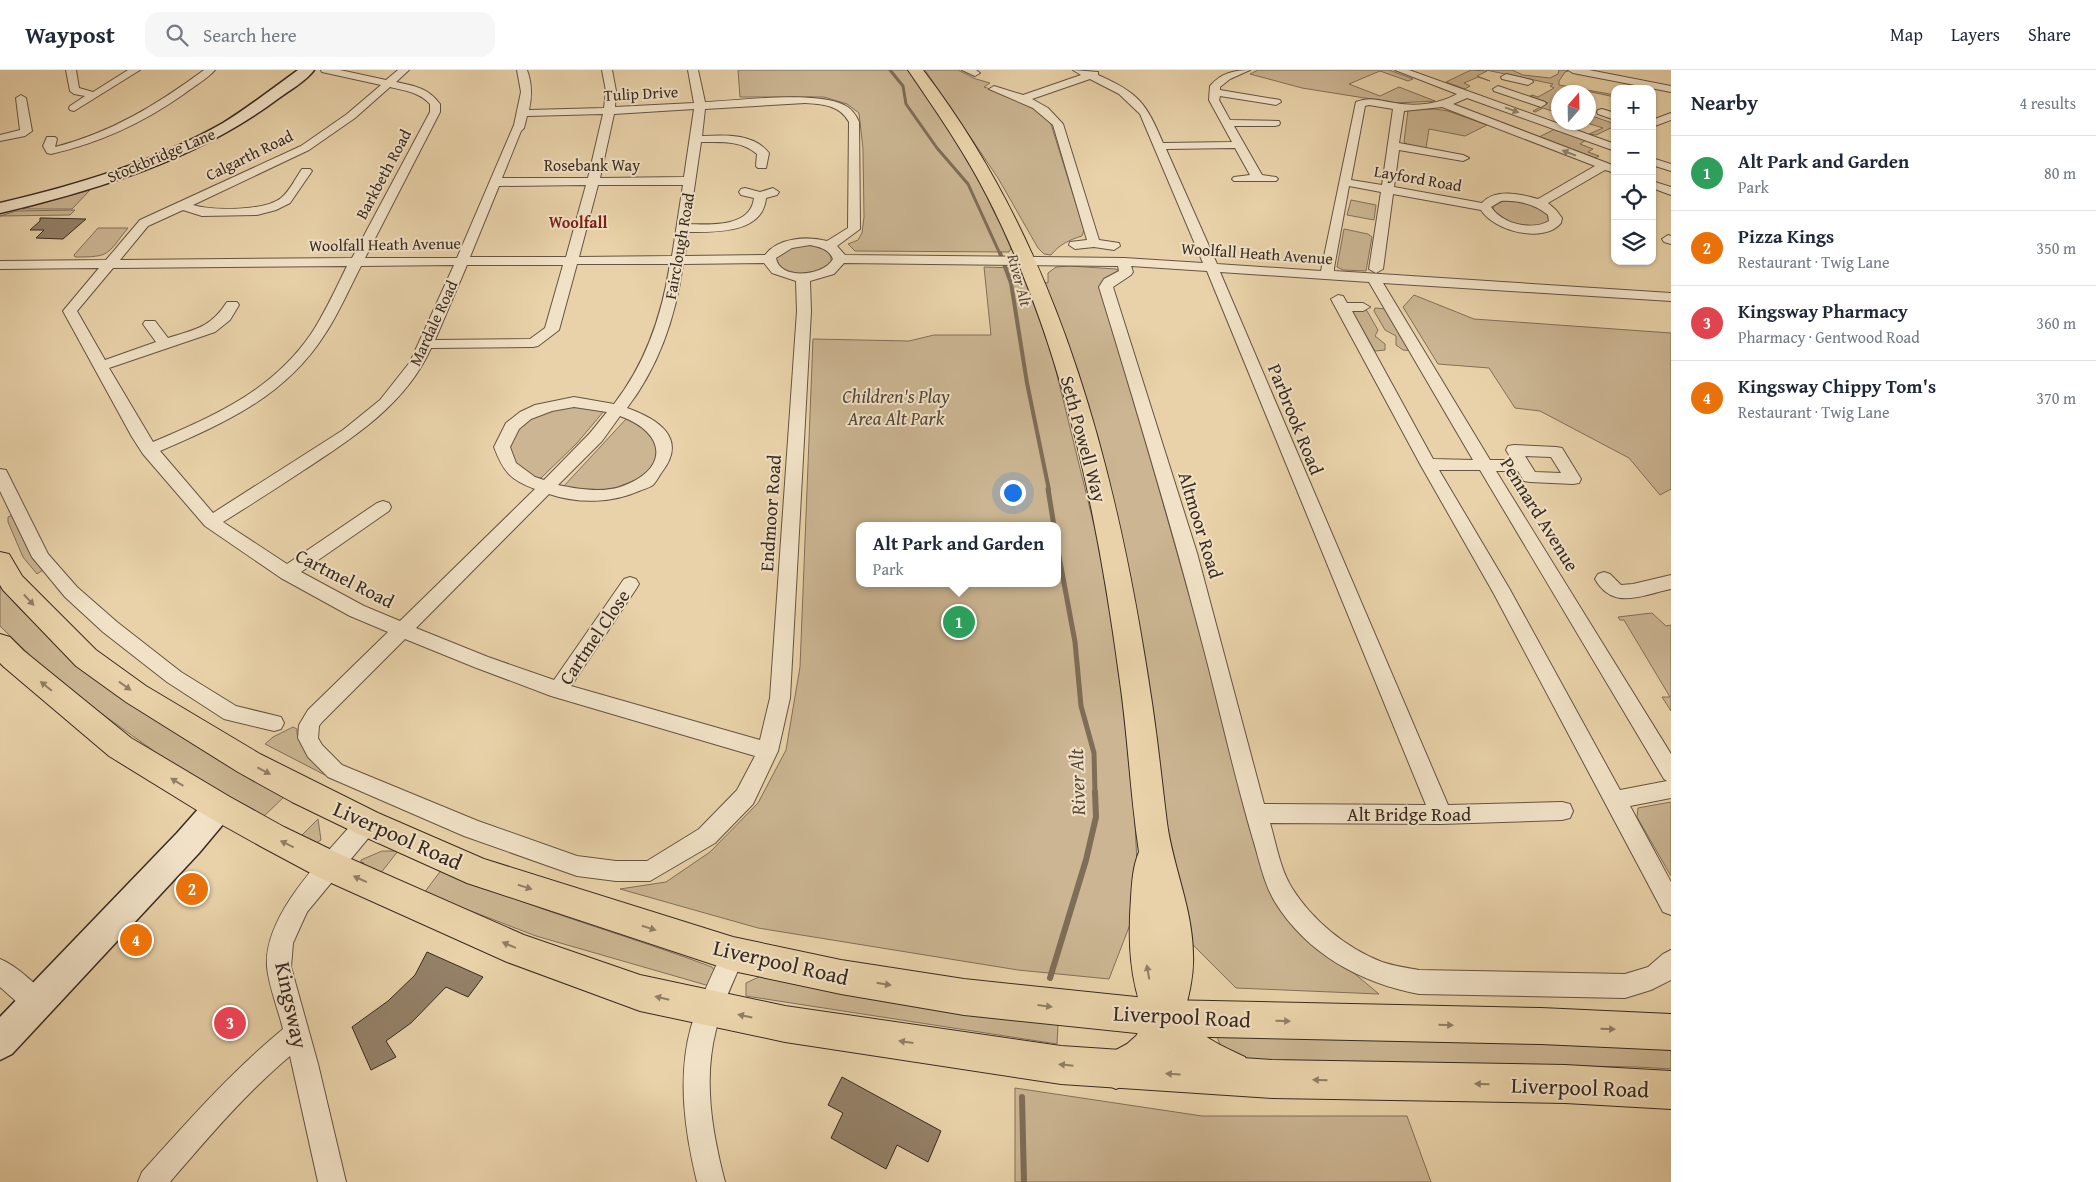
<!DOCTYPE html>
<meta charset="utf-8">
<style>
body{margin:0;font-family:"Gentium Book Plus",serif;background:#f6f6f7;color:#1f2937}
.controls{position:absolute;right:15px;top:15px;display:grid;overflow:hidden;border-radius:10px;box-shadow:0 1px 4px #0004}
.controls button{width:45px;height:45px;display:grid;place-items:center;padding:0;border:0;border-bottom:1px solid #e0e1e3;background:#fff;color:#1f2937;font:25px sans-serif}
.compass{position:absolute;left:1551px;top:15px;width:45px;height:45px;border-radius:50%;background:#fff;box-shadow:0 1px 4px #0004;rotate:20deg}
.you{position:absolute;left:1012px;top:422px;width:18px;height:18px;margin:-12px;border:4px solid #fff;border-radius:50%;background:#1a73e8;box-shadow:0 0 0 8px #1a73e833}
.badge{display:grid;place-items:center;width:32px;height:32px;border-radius:50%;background:#d93025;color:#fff;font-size:16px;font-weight:700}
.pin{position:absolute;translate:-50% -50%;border:2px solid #fff;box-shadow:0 1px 5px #0006}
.popup{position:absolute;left:856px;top:452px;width:205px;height:65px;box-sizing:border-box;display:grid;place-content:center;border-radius:10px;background:#fff;filter:drop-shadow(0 1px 4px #0005);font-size:16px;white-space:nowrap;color:#747a83}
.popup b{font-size:19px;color:#1f2937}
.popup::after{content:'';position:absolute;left:50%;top:100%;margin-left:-10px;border:10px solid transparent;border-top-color:#fff}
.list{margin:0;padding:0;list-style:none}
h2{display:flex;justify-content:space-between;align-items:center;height:65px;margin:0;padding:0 20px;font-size:21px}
h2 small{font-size:16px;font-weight:400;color:#747a83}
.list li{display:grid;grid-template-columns:32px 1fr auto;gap:15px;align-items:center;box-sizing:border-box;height:75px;padding:0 20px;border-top:1px solid #e0e1e3}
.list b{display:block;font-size:19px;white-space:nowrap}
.list p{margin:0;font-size:16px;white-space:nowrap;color:#747a83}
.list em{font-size:16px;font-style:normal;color:#747a83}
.icon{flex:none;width:28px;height:28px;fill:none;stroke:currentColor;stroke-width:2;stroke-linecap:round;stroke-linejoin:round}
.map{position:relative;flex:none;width:1671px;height:1112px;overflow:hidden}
header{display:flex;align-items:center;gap:30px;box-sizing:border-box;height:70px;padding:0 25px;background:#fff;border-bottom:1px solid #e0e1e3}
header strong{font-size:24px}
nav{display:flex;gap:28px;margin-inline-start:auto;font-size:18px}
.search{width:350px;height:45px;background:#f6f6f7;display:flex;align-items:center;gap:12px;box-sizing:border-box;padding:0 18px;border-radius:15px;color:#747a83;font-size:19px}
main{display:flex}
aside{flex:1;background:#fff}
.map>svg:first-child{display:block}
.green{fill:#cbb592;stroke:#82705a;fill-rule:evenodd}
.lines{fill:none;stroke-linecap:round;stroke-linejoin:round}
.stream-far3{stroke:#7e6d57;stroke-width:3}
.stream-far2{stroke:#7e6d57;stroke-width:4}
.stream-far1{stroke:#7e6d57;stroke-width:5}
.stream{stroke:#7e6d57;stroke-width:6}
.building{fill:#948168;stroke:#382a21}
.street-casing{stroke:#645443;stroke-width:2}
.secondary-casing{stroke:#382a21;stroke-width:3}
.primary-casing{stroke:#382a21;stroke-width:2}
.highway-casing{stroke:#382a21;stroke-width:2}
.street{fill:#f1e2c7;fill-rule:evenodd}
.secondary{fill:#f1e2c7;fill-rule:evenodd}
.primary{fill:#e9d2a9;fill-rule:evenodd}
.highway{fill:#e9d2a9;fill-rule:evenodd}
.oneway{fill:#948674}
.oneway2{fill:#907e65}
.labels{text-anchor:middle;stroke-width:4;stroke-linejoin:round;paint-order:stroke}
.far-street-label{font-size:16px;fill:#382a21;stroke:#f1e2c7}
.far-neighbourhood-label{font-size:16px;font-weight:bold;fill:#7a1f14;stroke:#f1e2c7}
.far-water-label{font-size:16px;font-style:italic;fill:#5b4b3c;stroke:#f1e2c7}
.park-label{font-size:19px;font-style:italic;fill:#554638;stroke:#f1e2c7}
.street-label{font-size:19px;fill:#382a21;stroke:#f1e2c7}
.water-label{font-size:20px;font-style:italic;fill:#5b4b3c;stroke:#f1e2c7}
.near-street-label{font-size:22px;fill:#382a21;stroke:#f1e2c7}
</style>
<header>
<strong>Waypost</strong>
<div class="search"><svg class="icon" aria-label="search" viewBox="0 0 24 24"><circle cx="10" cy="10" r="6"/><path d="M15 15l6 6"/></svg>Search here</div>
<nav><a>Map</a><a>Layers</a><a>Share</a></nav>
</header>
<main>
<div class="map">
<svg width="1671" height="1112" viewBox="0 0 1671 1112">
<rect width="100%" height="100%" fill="#e9d2a9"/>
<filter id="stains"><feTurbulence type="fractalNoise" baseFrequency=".004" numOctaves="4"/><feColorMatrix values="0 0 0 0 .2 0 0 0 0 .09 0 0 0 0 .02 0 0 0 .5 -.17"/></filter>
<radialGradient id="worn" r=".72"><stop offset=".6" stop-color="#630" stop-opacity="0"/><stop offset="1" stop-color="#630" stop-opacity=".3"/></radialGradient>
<path class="green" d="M738 0H910L957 64 1013 174 1009 182 855 181 848 174 858 170 862 163 864 147 863 79 859 43 847 34 824 27H740Z
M925 0H958L976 9 990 13 984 17C1009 25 1034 33 1051 54L1084 160 1082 166C1069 170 1060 174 1051 185L1044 184 1038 178 998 108Z
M1258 0H1389L1413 9 1408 11 1380 1 1349 14 1380 26 1399 17 1435 31 1396 33 1302 18 1250 4Z
M1471 0 1487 1 1477 6 1490 11 1478 7 1464 13 1470 16 1465 19 1446 12Z
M1486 0H1512L1523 5 1550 8 1558 4 1559 0H1567L1568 1 1565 2 1559 11V15L1615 25V27L1591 22H1558V43L1543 38 1535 42 1533 41 1548 33 1530 26 1532 25 1538 27 1554 18 1550 16 1553 14Z
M1435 39 1448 41 1487 55 1465 66 1429 59 1426 78 1408 75 1404 72 1408 40Z
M1595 47 1615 54V56L1596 65 1589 64 1603 58 1587 53 1589 48Z
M1555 59 1586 70 1580 74 1593 79 1588 82 1599 86 1595 88 1539 67Z
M90 120 72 139H22Z
M1351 130 1376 135 1374 150 1347 145Z
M1503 131C1519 130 1533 134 1547 143L1549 151C1535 165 1504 152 1493 139L1494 136Z
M75 140 70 145 0 146 16 141Z
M98 158H128C106 185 111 187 75 187L74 185Z
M1344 159 1368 164 1372 167 1366 201 1343 200 1337 197Z
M809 175C819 177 833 180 831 193 816 204 795 208 779 196L776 187 785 179Z
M1070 196 1116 199 1120 201 1102 211 1104 224 1258 768 1316 877 1355 904 1379 924 1236 918 1189 871 1127 562 1035 211 1048 213V203L1056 197Z
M984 197 1019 198 1040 236 1108 512 1131 677 1139 831 1109 909 1018 900 758 858 620 819 666 812 710 782 758 733 786 680 800 597 813 269 909 271 934 265H991ZM860 456H1058V513H860Z
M1414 225 1474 249 1671 263V419L1660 425 1629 388 1540 341 1515 338 1489 298 1438 294 1403 237Z
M1363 238 1367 241 1378 260 1375 266 1385 274V280L1375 281 1351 240Z
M1375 238 1386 239 1414 281 1403 280 1396 275V266L1385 260 1374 241Z
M576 336 604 341 577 373 541 408H536L515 394 508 377 519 354 541 342Z
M627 348 643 355 658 374 655 394 643 406 633 411 615 418 595 421 563 417Z
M13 445 31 484 43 500 37 504 23 487 8 452V447Z
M0 517 20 539 82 598 286 725 264 746 172 694 56 611 0 556Z
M1652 543 1666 556 1671 555V641L1662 627H1670L1624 550H1620L1618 547Z
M293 657 297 659V664L327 703 325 705 265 674 273 667Z
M1671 732V806L1637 747 1638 738Z
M318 749 321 770 315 774 300 767Z
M382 781H398L380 804 361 796 364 793 361 792V790Z
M442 799C529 839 622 863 712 897L716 903 712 913 706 915 536 866 424 823Z
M761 906 887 932 1077 952 1058 955 1057 974 746 926V913Z
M1217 967 1477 969 1671 978V999L1637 997 1254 991 1224 984Z
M1015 1018 1202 1046H1407L1431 1112H1015Z"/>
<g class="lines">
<path class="stream-far3" d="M890 0 903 16 906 34 937 78 968 114 1000 184"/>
<path class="stream-far2" d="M1000 183 1011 213 1027 313 1049 420"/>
<path class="stream-far1" d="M1048 419 1054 456
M1058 481 1075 572 1081 636 1094 683 1095 723"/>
<path class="stream" d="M1050 908 1086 790 1096 747 1095 722
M1022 1027 1024 1112"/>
</g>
<path class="building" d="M40 148H43L86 149 63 169 36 168 44 160H30L40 151Z
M427 882 483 907 468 927 446 917 411 953 386 971 396 987 371 1000 352 957 388 931 415 905Z
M842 1007 941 1061 928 1092 897 1075 886 1099 831 1068 843 1043 828 1035Z"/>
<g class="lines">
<g class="street-casing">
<path id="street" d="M66 0H76L79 18 93 22 128 0H140L74 41 70 40 69 38 70 36 85 26 74 24 70 21Z
M204 0H215C207 9 194 16 184 24 143 53 100 73 51 84L47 83 43 76 47 67H55L57 69 55 77C111 63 158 34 204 0Z
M321 0H340L386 10 398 0H409L396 12C415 16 428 18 440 34V42L365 188H457L514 55 521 22 517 0H527C532 13 532 26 529 40L604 38 606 21 602 0H612L616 21 615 37 694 33 688 0H698L705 32C739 31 815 20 844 35 852 39 856 45 859 52L860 159 837 176 845 185 1124 188 1203 193 1140 44 1119 24 1090 9 1032 29 1048 38 1063 54 1099 170 1119 173 1120 176 1114 180 1094 177 1075 179 1069 175 1070 172 1087 170 1053 55 1033 38 989 19 994 16 1023 25 1081 5 1073 0 1098 2V5C1139 23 1146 33 1163 73L1232 72 1209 30 1210 16C1221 3 1234 0 1250 0L1230 9 1220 17V20L1280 30 1281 32 1276 35 1220 26 1219 30 1230 50 1279 51 1280 53 1279 55 1275 56H1234L1262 105 1276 107 1278 109 1276 111H1234L1232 109 1234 107 1250 105 1235 78 1166 79 1217 194 1321 201 1356 32C1370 26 1381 31 1395 33 1416 37 1439 34 1457 24L1395 0H1409L1615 74V81L1467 28 1453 34 1615 96V103L1605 100 1548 133 1556 140 1562 148 1561 153C1544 174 1494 161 1481 140L1393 124 1383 199 1376 203 1369 199 1381 122 1349 116 1334 198V201L1671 223V231L1383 213 1490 390H1512L1506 380 1508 376 1514 375 1556 377 1562 378 1581 409 1579 413 1573 414 1530 412 1524 411 1518 401H1496L1671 684V728L1630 736 1671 812V845L1663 842 1494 524 1420 394 1331 229 1338 225 1343 226 1347 233H1363L1370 237 1363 241H1352L1433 389 1473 390 1369 212 1220 202 1448 735 1562 732 1570 734 1573 741 1570 748 1562 750 1441 754 1270 753C1276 773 1280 799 1292 818 1312 850 1346 878 1382 892 1394 896 1407 898 1419 900L1625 904 1648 897 1663 884 1671 880V910L1651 920 1625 928 1419 924C1361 913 1307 884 1275 832 1263 812 1259 788 1252 766 1236 711 1223 655 1209 599 1176 470 1138 344 1099 217L1104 209 1119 201 1118 196 844 193 834 204 810 211 811 241 790 628 778 681 753 734 715 773 650 811H616L577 806 464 766 328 707 308 687 298 668 299 655 308 640 388 562 350 546 281 508 205 456 143 384 132 367 63 241 99 198 0 199V191L106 190 140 150 301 76 347 44 381 15 322 2ZM390 17C406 21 419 22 430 34V42L352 188 120 190 148 156 183 140 202 146 257 145 276 140 290 133 312 101 310 99H302C296 107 290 121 281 128 265 141 213 141 193 135L309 80 355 48ZM805 33C822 34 840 35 849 52L848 158 827 171C808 166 778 167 765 185L685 186 688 162C714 162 763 164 766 128L777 125 779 122 773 118 760 122 745 118 741 119 739 122 741 125 754 128C751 157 711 155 689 154L701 72C721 72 741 70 757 84L756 96 758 98H766L769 83C753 63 725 65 702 66L705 39ZM1369 35 1393 39 1382 115 1351 110 1365 36ZM1442 37 1595 96 1538 129C1521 124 1495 118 1482 133L1394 117 1399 80 1463 91 1469 88 1463 85 1399 73 1404 41ZM694 39 684 107 600 108 614 44ZM603 44 588 108H502L521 61 524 58 527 46ZM586 115 566 187H470L499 116ZM598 115H683L672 186 579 187ZM1501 131C1518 130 1535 134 1548 145L1549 151C1532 161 1502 154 1491 137ZM810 175C820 177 829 179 833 189 823 207 779 210 776 188L792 178ZM764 193 772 203 796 211 797 241 770 628 760 670 571 616 636 519 639 514 636 509 630 507 624 509 554 610 488 587 416 558 549 424C578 434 612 433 639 421 643 419 649 418 653 415 656 412 659 406 662 402 688 368 658 349 627 338 659 296 676 246 683 194ZM577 194H670C662 245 646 293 614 334L574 327 535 335 520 342 506 353 494 377C503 401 510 410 535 419L400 551 364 536 301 502 389 441 391 437 389 433 383 431 377 433 287 494 223 452C250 435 277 418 304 400 353 368 406 334 431 278L533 277 538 276 559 260ZM454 195 410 292 380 330 343 360 213 443 160 381C225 353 286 326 325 264 339 243 349 219 361 196ZM467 195H563L545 258 530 269 435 270ZM347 196C336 218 325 243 311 264 272 321 214 346 153 372L109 298 215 262 230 250 239 235 237 232H227C210 258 196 259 168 268L155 251H145L143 254 156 272 105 290 77 241 113 198ZM1131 196 1207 201 1426 735 1264 734 1197 483 1113 217 1131 205 1133 202ZM574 337 607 342 590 363 544 410 535 407 516 393 510 377 519 359 531 349 552 341ZM620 346C669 364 668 401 620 417 601 423 577 419 558 415L602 371ZM1525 386 1551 387 1561 403 1535 402ZM1439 400H1480L1664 709 1667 711 1620 720 1509 518ZM405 569 474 597 551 626 755 686 737 720 699 759 647 791H616L577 786 478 751 342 695 322 675 318 668 319 656 322 652Z
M962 0H976L980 3 975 6Z
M1568 0H1589L1671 16V22L1573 3Z
M1506 4 1532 10 1533 12 1528 15 1502 9 1501 7Z
M1498 16 1545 32 1546 34 1541 37 1494 21 1493 19Z
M21 25 26 28 32 61 25 66 0 71V65L20 60 16 28Z
M1602 39 1615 43V50L1598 44 1597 42 1598 40Z
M1671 43V50L1652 57V50Z
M1652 88 1671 94V101L1652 95Z
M1652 111 1671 117V125L1652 118Z
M1668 165 1671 166V174L1664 172 1662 169Z
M0 399 6 400 48 484 77 517 117 552 181 602 236 636 281 647 284 653 281 659 274 661 224 649 167 612 103 562 65 527 32 487 0 421Z
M1604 502 1610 504 1621 515 1633 514 1671 505V519C1642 525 1613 541 1595 509L1598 504Z
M367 743 375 746 378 753 375 760 307 842 293 873 291 897 318 994 346 1112H318L290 986C246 1023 208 1068 170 1112H138L142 1102C187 1052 231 1002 283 959 279 942 268 914 267 896 264 843 327 784 359 746Z
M733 873 741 876 745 884C735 909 722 933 716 960 703 1010 712 1062 725 1112H697C685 1062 677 1008 691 957 700 929 713 903 725 876Z
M0 889C15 895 43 918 49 933L46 942 37 945 28 942 0 917Z"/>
</g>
<g class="secondary-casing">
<path id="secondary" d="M298 0H314C306 11 290 20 279 28 196 90 99 119 0 143V133C77 115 154 92 223 53 249 37 273 18 298 0Z
M219 724 230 728 234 737 230 746 199 783 12 984 0 990V947L177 763 208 728Z"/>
</g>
<g class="primary-casing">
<path id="primary" d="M908 0H923C1063 182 1119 410 1152 633 1158 673 1162 713 1167 753 1173 797 1193 840 1193 885 1194 905 1189 925 1184 944 1199 967 1222 976 1245 987L1251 1000 1245 1013 1232 1019 1187 999 1168 983C1155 1002 1137 1010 1116 1019L1103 1013 1097 1000 1103 987 1127 974 1136 966 1146 950C1129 910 1128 870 1131 828 1132 812 1133 796 1139 782 1130 723 1128 664 1119 605 1097 442 1063 274 987 126 964 81 936 41 908 0Z"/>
</g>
<g class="highway-casing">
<path id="highway" d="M0 482 9 484 22 506 96 580 146 616 260 684 378 743 484 789 733 867 841 890 964 909 1165 930 1541 938 1671 944V980L1541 974 1165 966 964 945 841 924 733 901 467 813 356 763 292 732 238 702 126 632 76 596 3 520 0 515Z
M0 564 10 567 24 581 131 668 230 727 284 757 342 785 524 865 640 905 785 936 1061 976 1272 990 1565 995 1671 1001V1039L1565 1033 1272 1028 1061 1014 785 972 640 941 507 892 318 807 262 777 208 747 109 686 4 597 0 593Z"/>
</g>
<use href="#street" class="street"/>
<use href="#secondary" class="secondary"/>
<use href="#primary" class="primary"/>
<use href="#highway" class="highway"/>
</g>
<defs><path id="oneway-solid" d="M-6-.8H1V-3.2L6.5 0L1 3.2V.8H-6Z" transform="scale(1.25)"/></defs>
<g class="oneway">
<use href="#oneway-solid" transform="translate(1512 40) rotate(20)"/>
<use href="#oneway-solid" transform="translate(1569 83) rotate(-159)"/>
</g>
<g class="oneway2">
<use href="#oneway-solid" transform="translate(29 530) rotate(47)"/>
<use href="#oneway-solid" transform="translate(46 616) rotate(-141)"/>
<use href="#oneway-solid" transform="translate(125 616) rotate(36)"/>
<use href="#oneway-solid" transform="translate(264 701) rotate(28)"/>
<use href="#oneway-solid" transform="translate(177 712) rotate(-149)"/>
<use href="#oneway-solid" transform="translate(287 774) rotate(-154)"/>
<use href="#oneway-solid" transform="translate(360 809) rotate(-156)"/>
<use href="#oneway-solid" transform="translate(525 817) rotate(18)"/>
<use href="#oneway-solid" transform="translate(649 858) rotate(18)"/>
<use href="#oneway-solid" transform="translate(509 875) rotate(-157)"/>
<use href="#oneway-solid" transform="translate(1148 902) rotate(-100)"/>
<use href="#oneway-solid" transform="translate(884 914) rotate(9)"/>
<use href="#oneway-solid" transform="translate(662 928) rotate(-167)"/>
<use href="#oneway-solid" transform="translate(1045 936) rotate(7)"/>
<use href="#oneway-solid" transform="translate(745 946) rotate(-168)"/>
<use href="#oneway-solid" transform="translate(1283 951) rotate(2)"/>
<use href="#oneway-solid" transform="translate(1446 955) rotate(1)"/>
<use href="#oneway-solid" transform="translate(1608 959) rotate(2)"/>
<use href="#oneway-solid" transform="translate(906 972) rotate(-172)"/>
<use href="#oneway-solid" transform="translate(1066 995) rotate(-174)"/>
<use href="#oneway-solid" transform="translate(1173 1004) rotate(-177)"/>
<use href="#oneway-solid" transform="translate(1320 1010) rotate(-179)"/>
<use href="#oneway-solid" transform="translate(1482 1014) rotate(-179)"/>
</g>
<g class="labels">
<g class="far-street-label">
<text transform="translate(641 23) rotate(-3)" y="6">Tulip Drive</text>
<text transform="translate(161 85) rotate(-23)" y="6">Stockbridge Lane</text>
<text transform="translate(249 85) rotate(-26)" y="6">Calgarth Road</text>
<text x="592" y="101">Rosebank Way</text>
<text transform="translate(383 104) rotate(-62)" y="6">Barkbeth Road</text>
<text transform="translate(1418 108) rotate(10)" y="6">Layford Road</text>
<text transform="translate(385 174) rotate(-1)" y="6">Woolfall Heath Avenue</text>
<text transform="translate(679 176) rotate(-80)" y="6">Fairclough Road</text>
<text transform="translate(1257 183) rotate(4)" y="6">Woolfall Heath Avenue</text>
<text transform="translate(433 253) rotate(-65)" y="6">Mardale Road</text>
</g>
<g class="far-neighbourhood-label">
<text x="578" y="158">Woolfall</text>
</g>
<g class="far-water-label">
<text transform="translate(1020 210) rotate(75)" y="6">River Alt</text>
</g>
<g class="park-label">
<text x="896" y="333">Children's Play<tspan x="896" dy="22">Area Alt Park</tspan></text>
</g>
<g class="street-label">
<text transform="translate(1296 349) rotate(68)" y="7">Parbrook Road</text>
<text transform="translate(1084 369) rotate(75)" y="7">Seth Powell Way</text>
<text transform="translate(770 443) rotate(-86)" y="7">Endmoor Road</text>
<text transform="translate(1540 444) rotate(58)" y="7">Pennard Avenue</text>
<text transform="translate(1201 455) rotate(73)" y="7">Altmoor Road</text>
<text transform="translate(345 508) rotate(27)" y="7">Cartmel Road</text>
<text transform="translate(594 567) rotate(-56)" y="7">Cartmel Close</text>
<text x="1409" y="751">Alt Bridge Road</text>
</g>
<g class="water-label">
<text transform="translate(1077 712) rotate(-92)" y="7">River Alt</text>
</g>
<g class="near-street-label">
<text transform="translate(398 765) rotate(24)" y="8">Liverpool Road</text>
<text transform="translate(781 892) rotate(13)" y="8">Liverpool Road</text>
<text transform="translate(292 935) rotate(78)" y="8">Kingsway</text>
<text transform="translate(1182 946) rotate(3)" y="8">Liverpool Road</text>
<text transform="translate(1580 1017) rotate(2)" y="8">Liverpool Road</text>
</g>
</g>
<rect width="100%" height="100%" filter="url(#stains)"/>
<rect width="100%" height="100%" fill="url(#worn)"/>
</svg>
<div class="controls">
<button>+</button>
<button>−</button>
<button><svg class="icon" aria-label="locate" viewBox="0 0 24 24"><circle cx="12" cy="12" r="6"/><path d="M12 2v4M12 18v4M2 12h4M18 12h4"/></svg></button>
<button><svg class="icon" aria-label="layers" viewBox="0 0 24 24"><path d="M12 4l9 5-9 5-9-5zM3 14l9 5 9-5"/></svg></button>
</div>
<svg class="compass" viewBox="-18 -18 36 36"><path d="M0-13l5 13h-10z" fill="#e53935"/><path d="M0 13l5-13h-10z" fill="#747a83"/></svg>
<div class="you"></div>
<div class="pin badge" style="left:959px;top:552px;background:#2e9e5b">1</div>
<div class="popup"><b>Alt Park and Garden</b>Park</div>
<div class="pin badge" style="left:192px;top:819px;background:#e8710a">2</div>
<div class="pin badge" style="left:230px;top:953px;background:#e0444e">3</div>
<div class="pin badge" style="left:136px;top:870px;background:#e8710a">4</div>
</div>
<aside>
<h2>Nearby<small>4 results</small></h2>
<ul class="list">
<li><span class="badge" style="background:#2e9e5b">1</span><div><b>Alt Park and Garden</b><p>Park</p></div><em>80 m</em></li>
<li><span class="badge" style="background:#e8710a">2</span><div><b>Pizza Kings</b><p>Restaurant · Twig Lane</p></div><em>350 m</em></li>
<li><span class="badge" style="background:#e0444e">3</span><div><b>Kingsway Pharmacy</b><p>Pharmacy · Gentwood Road</p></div><em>360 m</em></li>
<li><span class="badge" style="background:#e8710a">4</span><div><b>Kingsway Chippy Tom's</b><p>Restaurant · Twig Lane</p></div><em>370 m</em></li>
</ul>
</aside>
</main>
